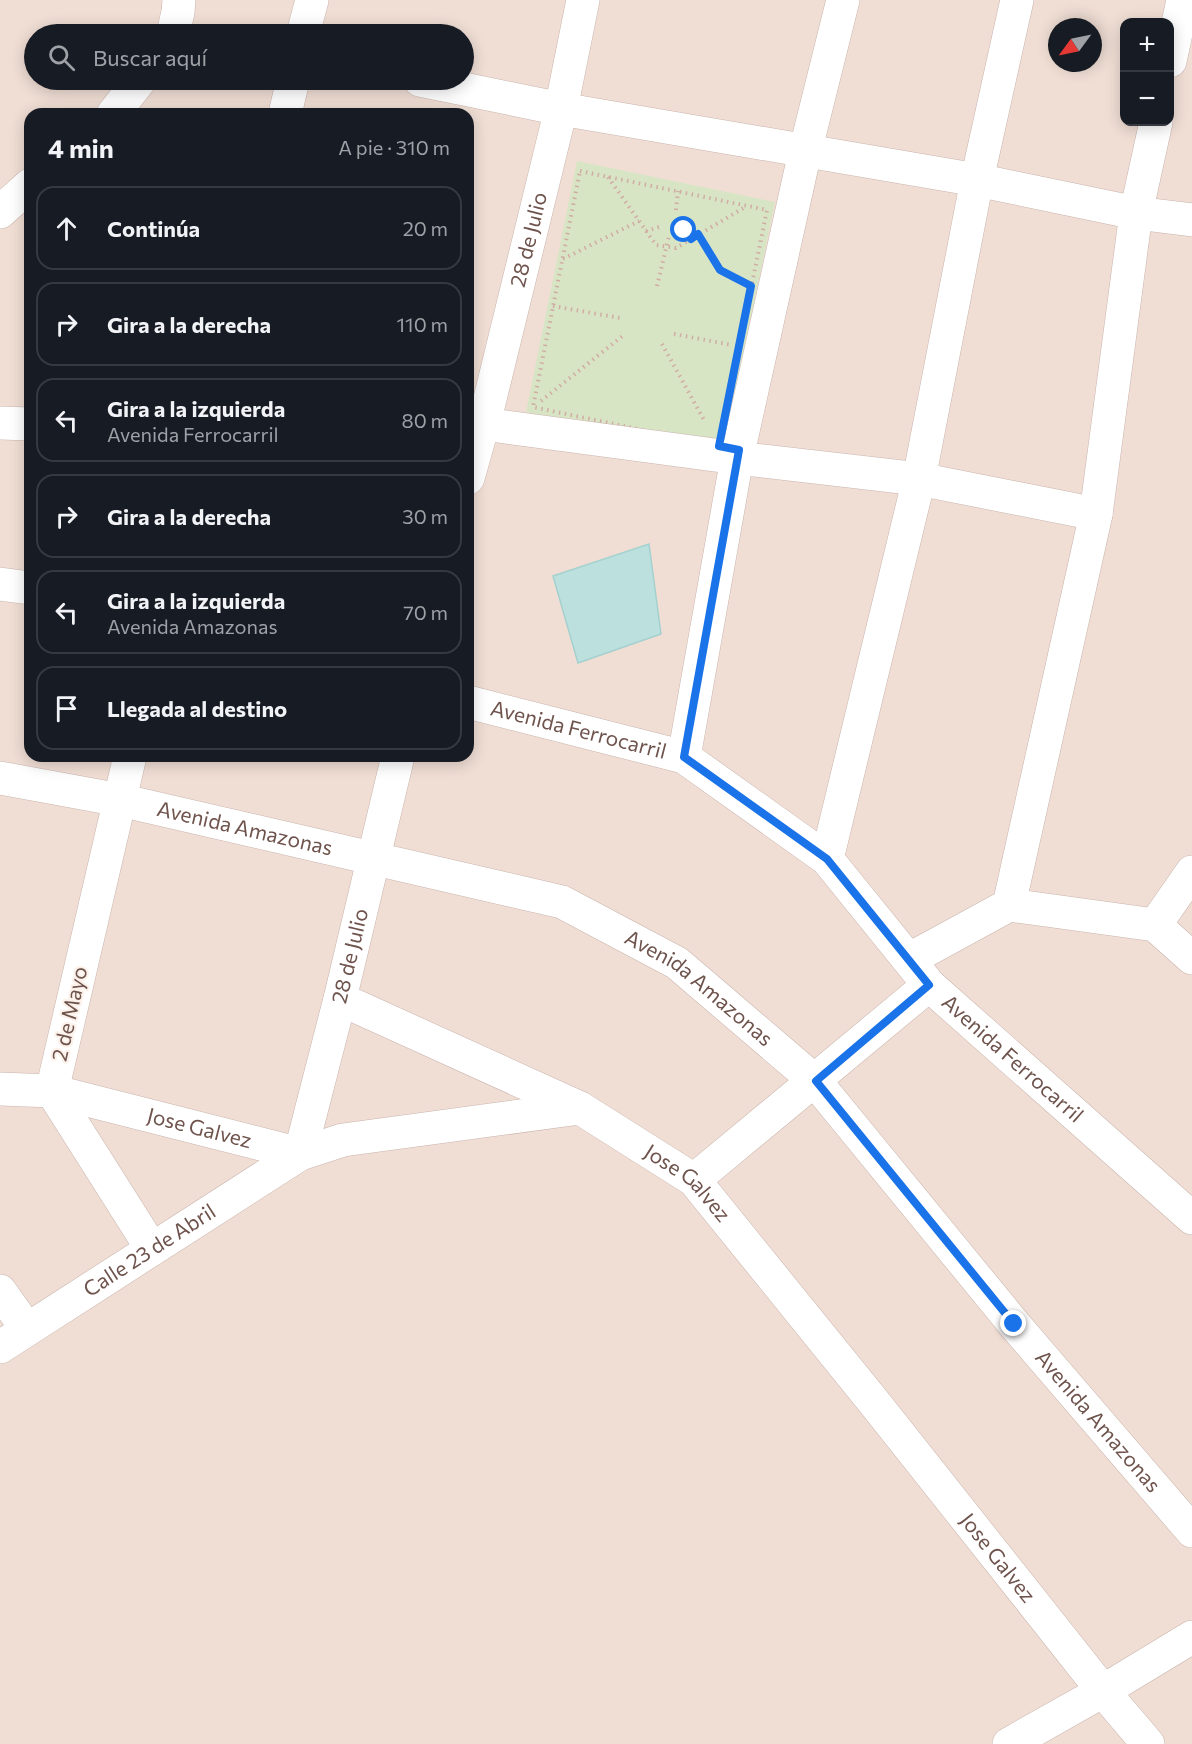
<!DOCTYPE html>
<html lang="es">
<meta charset="utf-8">
<style>
body{margin:0;font-family:Commissioner,sans-serif;background:#242831;color:#f1f3f6}
.controls{position:absolute;right:18px;top:18px;display:grid;overflow:hidden;border-radius:12px;box-shadow:0 3px 15px #0003}
.controls button{width:54px;height:54px;display:grid;place-items:center;padding:0;border:0;border-bottom:2px solid #363941;background:#171b24;color:#f1f3f6;font:30px sans-serif}
.compass{position:absolute;left:1048px;top:18px;width:54px;height:54px;border-radius:50%;background:#171b24;box-shadow:0 3px 15px #0003;rotate:237deg}
.stop{position:absolute;width:18px;height:18px;margin:-14px;border:4px solid #1a73e8;border-radius:50%;background:#fff}
.stop.end{background:#1a73e8;border-color:#fff;box-shadow:0 2px 6px #0008}
.list{margin:0;padding:0;list-style:none}
h2{display:flex;justify-content:space-between;align-items:center;height:78px;margin:0;padding:0 24px;font-size:26px}
h2 small{font-size:20px;font-weight:400;color:#9ea1a6}
.list li{display:grid;grid-template-columns:39px 1fr auto;gap:18px;align-items:center;box-sizing:border-box;height:84px;margin:0 12px 12px;padding:0 12px;border:2px solid #363941;border-radius:18px}
.list b{display:block;font-size:22px;white-space:nowrap}
.list p{margin:0;font-size:20px;white-space:nowrap;color:#9ea1a6}
.list em{font-size:20px;font-style:normal;color:#9ea1a6}
.icon{flex:none;width:33px;height:33px;fill:none;stroke:currentColor;stroke-width:2;stroke-linecap:round;stroke-linejoin:round}
.map{position:relative;flex:none;width:1192px;height:1744px;overflow:hidden}
.search{position:absolute;background:#171b24;box-shadow:0 3px 15px #0003;left:24px;top:24px;width:450px;height:66px;display:flex;align-items:center;gap:15px;box-sizing:border-box;padding:0 21px;border-radius:33px;color:#9ea1a6;font-size:22px}
.panel{position:absolute;background:#171b24;box-shadow:0 3px 15px #0003;left:24px;top:108px;width:450px;height:654px;border-radius:18px}
.map>svg:first-child{display:block}
.residential{fill:#f0ded4;fill-rule:evenodd}
.green{fill:#d8e5c5}
.water{fill:#bce0de;stroke:#a4d1cf;stroke-width:1.5}
.lines{fill:none;stroke-linecap:round;stroke-linejoin:round}
.minor-casing{stroke:#c9b4ad;stroke-width:34}
.path{stroke:#d0aca4;stroke-width:4;stroke-dasharray:1.5 4.5;stroke-linecap:butt}
.minor{stroke:#fff;stroke-width:33}
.route{stroke:#1a73e8;stroke-width:8}
.labels{text-anchor:middle;stroke-width:4.5;stroke-linejoin:round;paint-order:stroke}
.street-label{font-size:21px;fill:#6f534d;stroke:#fcf2eb}
</style>
<div class="map">
<svg width="1192" height="1744" viewBox="0 0 1192 1744">
<rect width="100%" height="100%" fill="#f9ede5"/>
<path class="residential" d="M0 0H1192V1744H0ZM1124 22H1170V122H1124ZM1057 27H1093V63H1057ZM34 34H464V80H34ZM30 114H468V756H30Z"/>
<path class="green" d="M577 161 775 202 723 454 526 412Z"/>
<path class="water" d="M649 544 661 634 578 663 553 576Z"/>
<g class="lines">
<g class="minor-casing">
<g id="minor">
<path d="M173 34 178 12 179 0"/>
<path d="M303 34 312 0"/>
<path d="M1170 61 1183 0"/>
<path d="M420 80 561 109 977 180 1136 213 1192 220"/>
<path d="M113 114 140 80"/>
<path d="M285 114 293 80"/>
<path d="M0 212 30 185"/>
<path d="M0 423 30 424"/>
<path d="M483 424 737 458 919 479 1096 514"/>
<path id="s1" d="M468 478 489 403 561 109 583 0"/>
<path d="M0 584 30 588"/>
<path id="s2" d="M468 702 684 757 827 859 929 985 1192 1218"/>
<path d="M130 756 52 1091 152 1249"/>
<path d="M684 757 737 458 805 152 843 0"/>
<path id="s3" d="M0 778 120 800 562 902 677 963 815 1081 1014 1324 1192 1531"/>
<path d="M827 859 919 479 977 180 1017 0"/>
<path d="M1009 905 1155 925 1192 958"/>
<path d="M1155 925 1192 872"/>
<path d="M910 959 1009 905 1096 514 1136 213 1156 122"/>
<path d="M340 999 580 1108"/>
<path id="s4" d="M0 1089 52 1091 300 1154 343 1140 580 1108 694 1180 877 1406 1103 1691 1148 1744"/>
<path d="M694 1180 929 985"/>
<path d="M0 1291 27 1329"/>
<path id="s5" d="M0 1347 300 1154 340 999 398 756"/>
<path d="M1009 1744 1103 1691 1192 1637"/>
</g>
</g>
<path class="path" d="M580 171 767 210 719 446 533 407Z
M608 177 656 245 676 248 747 206
M676 210 678 191
M684 230 691 239
M646 231 659 227
M698 234 720 270 744 282
M563 259 639 221
M657 286 669 236
M553 306 620 318
M674 334 732 345
M662 344 705 422
M541 401 625 334"/>
<use href="#minor" class="minor"/>
</g>
<g class="lines">
<path class="route" d="M684 230 691 239 698 234 720 270 751 286 719 446 739 450 684 757 827 859 929 985 816 1081 1014 1324"/>
</g>
<g class="labels">
<g class="street-label">
<text dy="7" stroke="none"><textPath href="#s1" startOffset="246">28 de Julio</textPath></text>
<text dy="7" stroke="none"><textPath href="#s2" startOffset="114">Avenida Ferrocarril</textPath></text>
<text dy="7" stroke="none"><textPath href="#s3" startOffset="250">Avenida Amazonas</textPath></text>
<text dy="7" stroke="none"><textPath href="#s5" startOffset="561">28 de Julio</textPath></text>
<text dy="7" stroke="none"><textPath href="#s3" startOffset="738">Avenida Amazonas</textPath></text>
<text transform="translate(70 1014) rotate(-77)" y="7">2 de Mayo</text>
<text dy="7" stroke="none"><textPath href="#s2" startOffset="672">Avenida Ferrocarril</textPath></text>
<text dy="7" stroke="none"><textPath href="#s4" startOffset="204">Jose Galvez</textPath></text>
<text dy="7" stroke="none"><textPath href="#s4" startOffset="724">Jose Galvez</textPath></text>
<text dy="7" stroke="none"><textPath href="#s5" startOffset="178">Calle 23 de Abril</textPath></text>
<text dy="7" stroke="none"><textPath href="#s3" startOffset="1330">Avenida Amazonas</textPath></text>
<text dy="7" stroke="none"><textPath href="#s4" startOffset="1212">Jose Galvez</textPath></text>
</g>
</g>
</svg>
<div class="controls">
<button>+</button>
<button>−</button>
</div>
<svg class="compass" viewBox="-18 -18 36 36"><path d="M0-13l5 13h-10z" fill="#e53935"/><path d="M0 13l5-13h-10z" fill="#9ea1a6"/></svg>
<div class="stop" style="left:684px;top:230px"></div>
<div class="stop end" style="left:1014px;top:1324px"></div>
<div class="search"><svg class="icon" aria-label="search" viewBox="0 0 24 24"><circle cx="10" cy="10" r="6"/><path d="M15 15l6 6"/></svg>Buscar aquí</div>
<section class="panel">
<h2>4 min<small>A pie · 310 m</small></h2>
<ul class="list">
<li><svg class="icon" aria-label="ahead" viewBox="0 0 24 24"><path d="M12 20V5M6 11l6-6 6 6"/></svg><div><b>Continúa</b></div><em>20 m</em></li>
<li><svg class="icon" aria-label="right" viewBox="0 0 24 24"><path d="M7 20v-9h11M14 6l5 5-5 5"/></svg><div><b>Gira a la derecha</b></div><em>110 m</em></li>
<li><svg class="icon" aria-label="left" viewBox="0 0 24 24"><path d="M17 20v-9H6M10 6l-5 5 5 5"/></svg><div><b>Gira a la izquierda</b><p>Avenida Ferrocarril</p></div><em>80 m</em></li>
<li><svg class="icon" aria-label="right" viewBox="0 0 24 24"><path d="M7 20v-9h11M14 6l5 5-5 5"/></svg><div><b>Gira a la derecha</b></div><em>30 m</em></li>
<li><svg class="icon" aria-label="left" viewBox="0 0 24 24"><path d="M17 20v-9H6M10 6l-5 5 5 5"/></svg><div><b>Gira a la izquierda</b><p>Avenida Amazonas</p></div><em>70 m</em></li>
<li><svg class="icon" aria-label="arrive" viewBox="0 0 24 24"><path d="M6 21V4h12l-3 4 3 4H6"/></svg><div><b>Llegada al destino</b></div></li>
</ul>
</section>
</div>
